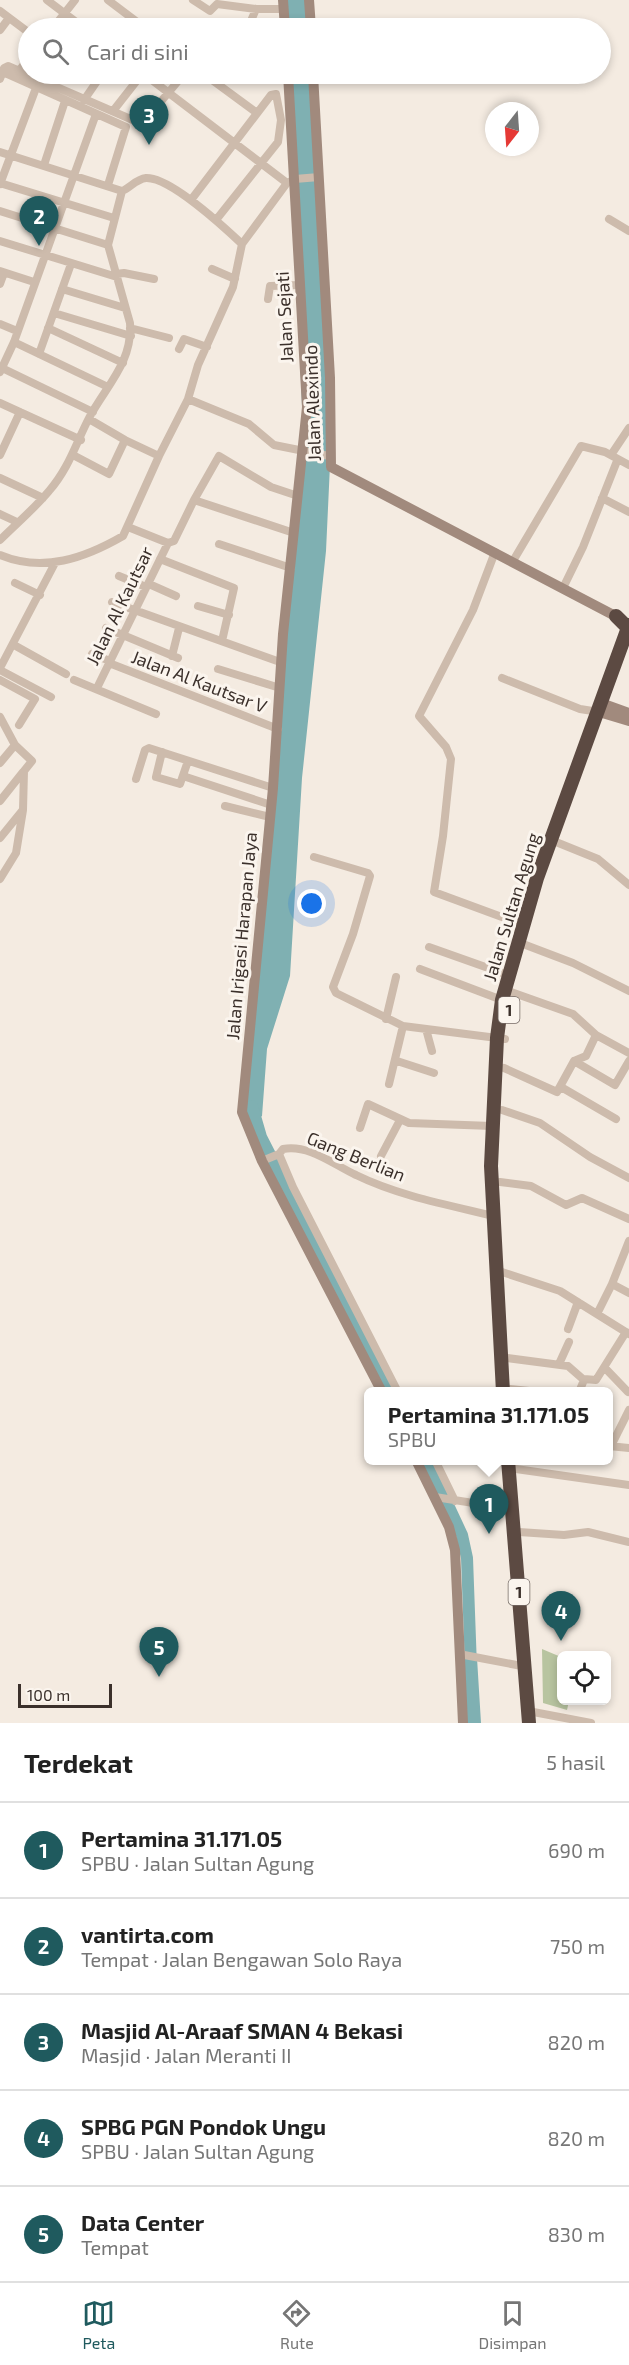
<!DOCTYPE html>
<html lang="id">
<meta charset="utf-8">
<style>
body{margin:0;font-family:"Exo 2",sans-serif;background:#f6f6f6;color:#222}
.controls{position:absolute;right:18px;bottom:18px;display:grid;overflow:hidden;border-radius:9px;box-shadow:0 3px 9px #0003}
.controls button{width:54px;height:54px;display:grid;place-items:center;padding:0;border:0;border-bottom:2px solid #e0e0e0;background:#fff;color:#222;font:30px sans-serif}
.compass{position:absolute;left:485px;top:102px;width:54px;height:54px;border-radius:50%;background:#fff;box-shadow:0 3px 9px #0003;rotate:197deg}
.scale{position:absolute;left:18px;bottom:15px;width:94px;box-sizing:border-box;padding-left:6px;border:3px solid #3b302b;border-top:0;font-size:16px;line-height:21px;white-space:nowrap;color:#3b302b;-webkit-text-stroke:4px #fbf5ee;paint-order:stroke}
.you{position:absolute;left:312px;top:904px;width:21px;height:21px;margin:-15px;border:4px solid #fff;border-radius:50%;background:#1a73e8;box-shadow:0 0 0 9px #1a73e833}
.badge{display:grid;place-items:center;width:39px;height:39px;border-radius:50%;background:#1f5a5e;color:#fff;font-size:20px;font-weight:700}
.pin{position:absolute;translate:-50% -50px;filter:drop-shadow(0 2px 3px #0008)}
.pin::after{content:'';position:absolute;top:32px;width:21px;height:18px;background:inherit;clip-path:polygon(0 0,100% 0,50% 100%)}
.popup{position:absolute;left:364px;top:1387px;width:249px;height:78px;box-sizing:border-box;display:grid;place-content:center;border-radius:9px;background:#fff;filter:drop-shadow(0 2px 4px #0005);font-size:20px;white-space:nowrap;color:#767676}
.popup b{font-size:22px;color:#222}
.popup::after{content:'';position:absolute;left:50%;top:100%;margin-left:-12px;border:12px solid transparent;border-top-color:#fff}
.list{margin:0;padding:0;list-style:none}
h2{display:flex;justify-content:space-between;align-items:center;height:78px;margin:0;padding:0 24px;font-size:26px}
h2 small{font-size:20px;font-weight:400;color:#767676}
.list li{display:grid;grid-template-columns:39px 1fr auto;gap:18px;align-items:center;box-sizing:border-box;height:96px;padding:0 24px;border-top:2px solid #e0e0e0}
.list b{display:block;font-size:22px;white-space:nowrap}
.list p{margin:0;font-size:20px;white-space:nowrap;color:#767676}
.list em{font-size:20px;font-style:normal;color:#767676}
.icon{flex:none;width:33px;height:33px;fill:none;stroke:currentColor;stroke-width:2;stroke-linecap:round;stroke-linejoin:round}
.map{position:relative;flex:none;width:629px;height:1723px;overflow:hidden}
.search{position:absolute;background:#fff;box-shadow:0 3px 9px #0003;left:18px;right:18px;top:18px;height:66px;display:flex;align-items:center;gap:15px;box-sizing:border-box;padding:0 21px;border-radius:33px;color:#767676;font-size:22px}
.sheet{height:558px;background:#fff}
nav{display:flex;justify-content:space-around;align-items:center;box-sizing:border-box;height:84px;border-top:2px solid #e0e0e0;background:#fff;font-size:16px;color:#767676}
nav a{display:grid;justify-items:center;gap:3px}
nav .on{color:#1f5a5e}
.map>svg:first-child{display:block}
.green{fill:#b8c4a0}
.water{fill:#7fb0b2}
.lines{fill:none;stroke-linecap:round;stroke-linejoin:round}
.river{stroke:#7fb0b2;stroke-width:12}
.street{stroke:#cdbbac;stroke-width:8}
.secondary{stroke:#a18a7d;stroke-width:10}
.highway{stroke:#5c4a42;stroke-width:14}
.labels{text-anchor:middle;stroke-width:6;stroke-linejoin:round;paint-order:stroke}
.shield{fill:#fbf5ee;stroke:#756b66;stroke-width:1.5}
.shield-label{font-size:16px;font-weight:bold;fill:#3b302b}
.street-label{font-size:18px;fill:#3b302b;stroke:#fbf5ee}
</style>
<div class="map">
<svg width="629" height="1723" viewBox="0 0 629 1723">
<rect width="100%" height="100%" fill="#f4ebe1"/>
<path class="green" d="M542 1649 561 1657 562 1700 569 1701 567 1710 543 1703Z"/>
<path class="water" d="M283 0H309L311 28H285Z
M288 74H313L330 465 326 551 302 778 290 976 267 1049 262 1116 246 1127 242 1115 304 453Z
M459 1654 477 1658 481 1723H463Z"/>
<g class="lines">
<path class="river" d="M252 1106 261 1137 391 1392
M427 1460 462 1535 467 1558 471 1667"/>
<path class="street" d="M47 0 84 28
M108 0 145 28
M193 0 210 11 217 4 256 9H284
M0 11 28 32
M53 28 75 0
M248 28 256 9
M0 30 9 18
M19 71 28 59
M3 72 126 127 108 185
M144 74 287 183 295 179 319 177
M204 74 257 113
M0 79 4 68 8 66 142 124 184 74
M53 87 62 74
M84 100 102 74
M113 111 142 74
M0 152 122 191
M44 165 65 101
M0 183 114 218
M0 184 36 88
M122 191C130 188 136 179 146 178 170 177 224 227 242 244
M191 200 271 95 276 94 281 120 278 142 216 220
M0 211 108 245
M609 219 629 231
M0 241 117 277
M212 269 235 279
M0 271 34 282
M116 274 124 273 154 279
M0 284 4 273
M62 289 125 308
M268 299 270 286 300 285
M54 313 131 336
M0 324 17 331
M48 328 123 363
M130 328 169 338
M14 342 108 387
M179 349 184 339 207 347
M39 354 71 264
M2 368 93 412
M0 372 14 342 96 114
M188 399 198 365 233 287 242 244 287 183
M0 403 81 440
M89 419 125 440 159 456
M0 455 20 412
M73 455 109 474 125 440
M611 455 629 428
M0 478 43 498
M602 498 629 512
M194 500 219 456 271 487 298 496
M0 514 17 522
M0 540C16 524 35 508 49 491 69 468 76 443 89 418 106 386 133 362 130 323L108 245 122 191
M168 543 174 541 194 500 294 533
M219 544 291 568
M495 552 473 610 419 716 446 747 451 759 443 836 434 892 513 921 523 920
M0 555C43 573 85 558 123 536L159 456 188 399 249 424 274 445 329 456
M160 559 234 588 222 641
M513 561 581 446 605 452 629 465
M119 576 146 587
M15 583 40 595
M149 584 176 596
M563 588 583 547 617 461
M112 602 280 662
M198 606 229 615
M106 628 178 658
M14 645 66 674
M92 654 110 661
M172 656 179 628
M109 663 278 729
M0 668 55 563
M218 669 280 688
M0 670 51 697
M502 678 580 709 599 712
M0 680 35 699 19 725
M74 680 156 714
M97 688 168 543 128 527
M0 717 15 745 32 761 24 771 23 810 16 853 0 879
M162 752 156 777 180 784 188 761
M0 763 15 745
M183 776 271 805
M136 779 145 750 149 748 273 788
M0 801 23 772
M225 806 270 817
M0 838 22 811
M551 840 598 859 629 885
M314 857 368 873 370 876 353 934 333 987 336 993 403 1026 505 1039
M523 944 573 963 629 991
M429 947 508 975
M420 969 502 1000
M511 992 573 1014 596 1035 629 1053
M386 1019 396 977
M426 1029 432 1051
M397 1061 434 1073
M574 1061 615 1085 629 1061
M504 1068 557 1092 574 1061 586 1056 596 1035
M389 1084 403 1026
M561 1087 616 1119
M502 1110 540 1123 590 1157 629 1178
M360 1128 368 1104 409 1123 492 1126
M279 1154 293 1187 398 1392
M381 1156 400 1120
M262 1161 279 1154 283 1149C309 1144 334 1165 356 1175 399 1196 448 1205 494 1216
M500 1182 531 1186 566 1205 582 1198 629 1219
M502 1272 560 1291 629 1334
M612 1284 629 1241
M597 1314 612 1284 629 1293
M568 1329 578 1302
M507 1358 568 1366 584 1380 579 1392
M559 1364 569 1342
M605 1368 628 1392
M584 1379 596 1380 626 1332
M510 1389 539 1392
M609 1446 629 1448
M611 1446 629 1410
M435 1460 455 1501
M516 1469 629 1485
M435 1497 512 1509
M519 1532 564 1535 588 1532 629 1542
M459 1654 527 1667
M528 1711 591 1723"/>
<path class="secondary" d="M283 0 285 28
M309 0 311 28
M288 74 307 407 283 634 273 788 242 1112 262 1161 382 1392
M313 74 330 378 331 467 621 619
M601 703 629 713
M599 712 629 721
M416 1460 449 1527 455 1550 463 1723"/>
<path class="highway" d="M616 616 628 628
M503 1392 491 1166 497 1038 502 1000 537 878 629 625
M508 1460 529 1723"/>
</g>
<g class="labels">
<g class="shield">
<rect x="498.5" y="997" width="21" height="26" rx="4.5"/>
<rect x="508.5" y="1579" width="21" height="26" rx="4.5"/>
</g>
<g class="shield-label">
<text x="509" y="1016">1</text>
<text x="519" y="1598">1</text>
</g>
<g class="street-label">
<text transform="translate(285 317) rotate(-93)" y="6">Jalan Sejati</text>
<text transform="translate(313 403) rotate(-92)" y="6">Jalan Alexindo</text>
<text transform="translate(120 606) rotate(-64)" y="6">Jalan Al Kautsar</text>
<text transform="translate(199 682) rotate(21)" y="6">Jalan Al Kautsar V</text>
<text transform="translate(512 907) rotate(-73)" y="6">Jalan Sultan Agung</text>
<text transform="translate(242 936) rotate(-85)" y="6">Jalan Irigasi Harapan Jaya</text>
<text transform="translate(356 1157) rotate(22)" y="6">Gang Berlian</text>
</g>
</g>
</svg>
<div class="controls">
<button><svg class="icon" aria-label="locate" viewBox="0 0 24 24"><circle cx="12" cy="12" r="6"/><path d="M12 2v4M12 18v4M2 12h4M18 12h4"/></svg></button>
</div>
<svg class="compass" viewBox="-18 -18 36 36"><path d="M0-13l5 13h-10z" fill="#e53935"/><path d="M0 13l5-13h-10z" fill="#767676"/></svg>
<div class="scale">100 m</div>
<div class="you"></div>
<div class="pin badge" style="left:489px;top:1534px">1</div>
<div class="popup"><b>Pertamina 31.171.05</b>SPBU</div>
<div class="pin badge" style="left:39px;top:246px">2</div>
<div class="pin badge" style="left:149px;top:145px">3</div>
<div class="pin badge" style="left:561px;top:1641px">4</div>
<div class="pin badge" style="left:159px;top:1677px">5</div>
<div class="search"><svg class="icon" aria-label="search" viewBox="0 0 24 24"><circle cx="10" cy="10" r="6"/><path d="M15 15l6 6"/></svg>Cari di sini</div>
</div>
<section class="sheet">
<h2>Terdekat<small>5 hasil</small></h2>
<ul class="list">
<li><span class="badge">1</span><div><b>Pertamina 31.171.05</b><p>SPBU · Jalan Sultan Agung</p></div><em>690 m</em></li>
<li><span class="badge">2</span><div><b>vantirta.com</b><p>Tempat · Jalan Bengawan Solo Raya</p></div><em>750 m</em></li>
<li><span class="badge">3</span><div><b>Masjid Al-Araaf SMAN 4 Bekasi</b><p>Masjid · Jalan Meranti II</p></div><em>820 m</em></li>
<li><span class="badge">4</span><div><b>SPBG PGN Pondok Ungu</b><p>SPBU · Jalan Sultan Agung</p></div><em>820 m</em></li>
<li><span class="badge">5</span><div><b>Data Center</b><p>Tempat</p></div><em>830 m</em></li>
</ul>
</section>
<nav>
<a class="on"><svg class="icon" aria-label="map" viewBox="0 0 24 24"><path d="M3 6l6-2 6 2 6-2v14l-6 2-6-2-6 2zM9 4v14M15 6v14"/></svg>Peta</a>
<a><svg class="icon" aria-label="directions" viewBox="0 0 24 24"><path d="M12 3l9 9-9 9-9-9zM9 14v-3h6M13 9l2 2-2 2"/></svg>Rute</a>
<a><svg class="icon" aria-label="saved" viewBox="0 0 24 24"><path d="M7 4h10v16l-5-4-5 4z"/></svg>Disimpan</a>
</nav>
